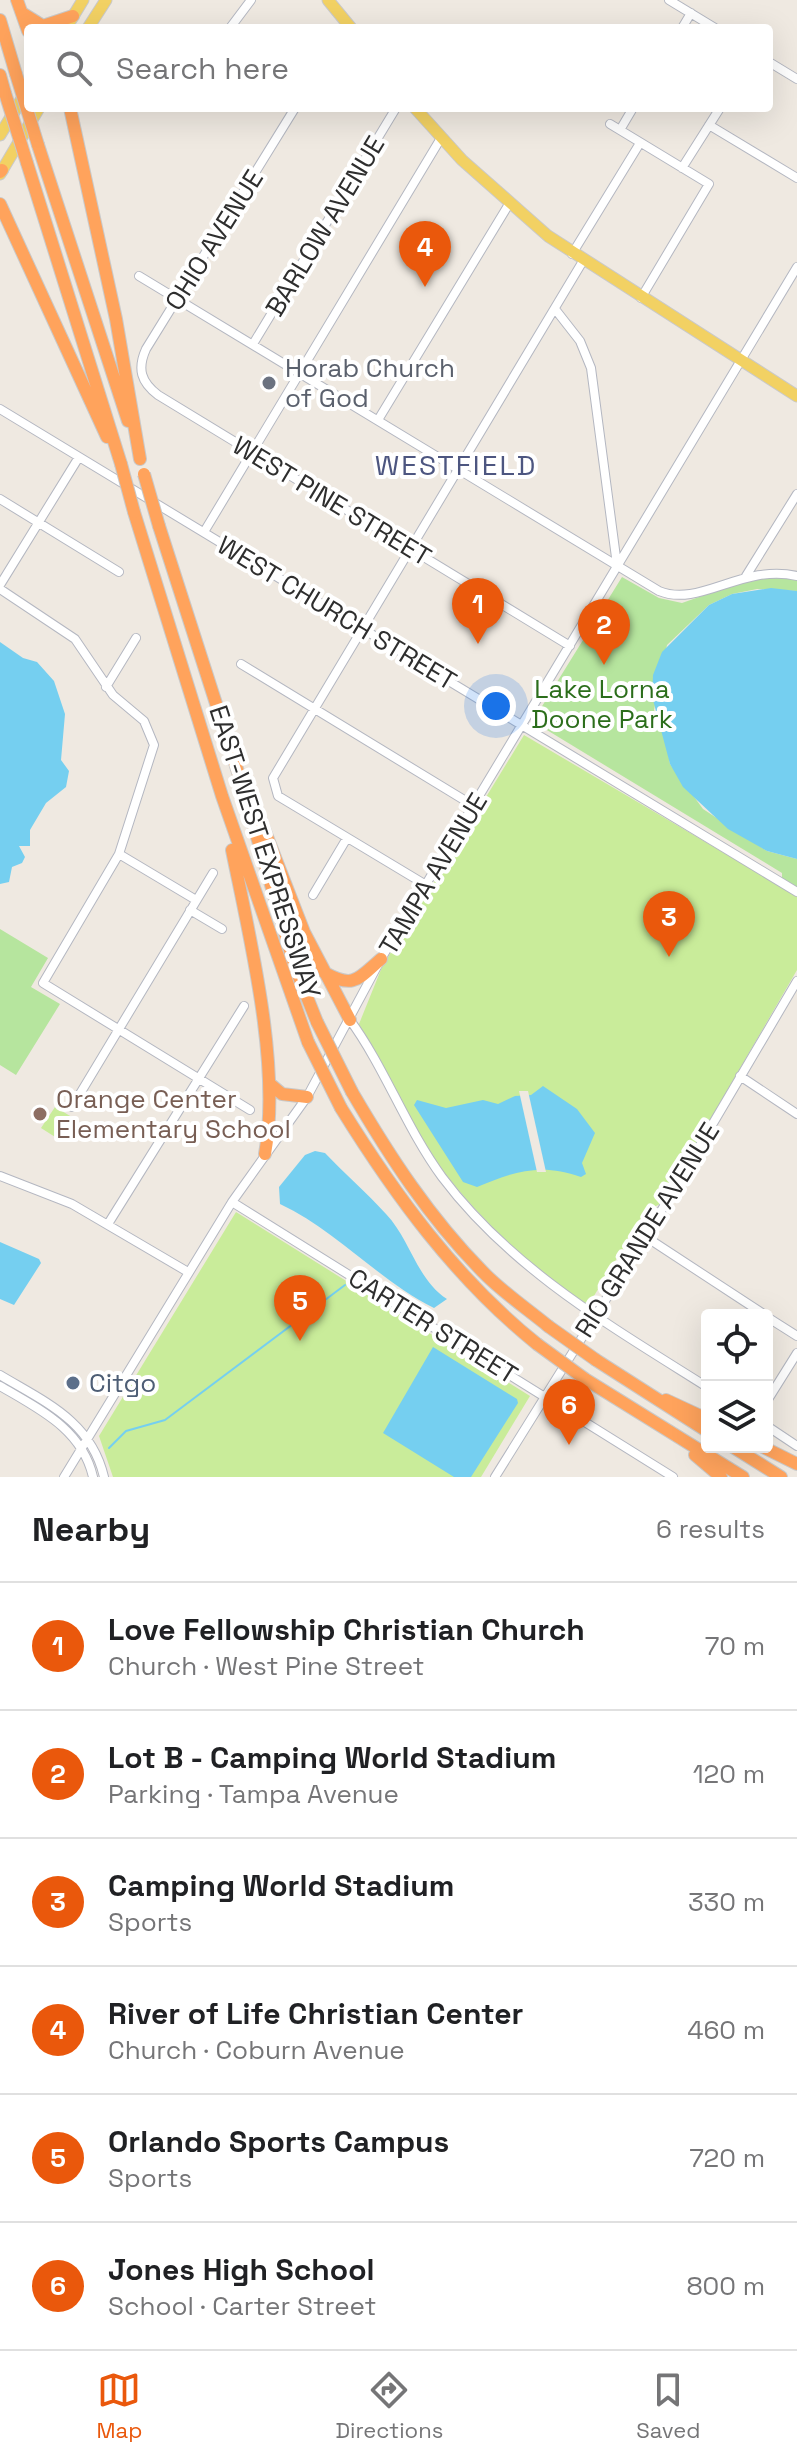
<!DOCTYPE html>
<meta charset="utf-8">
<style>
body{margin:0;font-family:"Space Grotesk",sans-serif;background:#f2f2f2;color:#202124}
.controls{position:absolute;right:24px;bottom:24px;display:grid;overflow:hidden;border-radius:8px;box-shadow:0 8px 32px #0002}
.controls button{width:72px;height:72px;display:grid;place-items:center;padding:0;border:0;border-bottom:2px solid #e0e0e0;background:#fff;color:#202124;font:40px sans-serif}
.you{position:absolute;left:496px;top:706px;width:28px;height:28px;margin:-20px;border:6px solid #fff;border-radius:50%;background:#1a73e8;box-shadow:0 0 0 12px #1a73e833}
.badge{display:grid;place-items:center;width:52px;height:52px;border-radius:50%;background:#ea580c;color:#fff;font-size:26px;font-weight:700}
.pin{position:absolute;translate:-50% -66px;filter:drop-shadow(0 2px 4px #0008)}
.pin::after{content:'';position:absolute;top:42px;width:28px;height:24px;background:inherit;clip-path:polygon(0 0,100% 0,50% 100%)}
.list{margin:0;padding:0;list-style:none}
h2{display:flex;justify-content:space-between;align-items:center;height:104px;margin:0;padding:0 32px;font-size:34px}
h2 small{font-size:26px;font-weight:400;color:#757577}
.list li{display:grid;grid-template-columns:52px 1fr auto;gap:24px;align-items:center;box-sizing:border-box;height:128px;padding:0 32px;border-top:2px solid #e0e0e0}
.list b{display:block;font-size:30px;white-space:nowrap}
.list p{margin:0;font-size:26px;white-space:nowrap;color:#757577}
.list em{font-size:26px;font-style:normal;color:#757577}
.icon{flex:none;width:44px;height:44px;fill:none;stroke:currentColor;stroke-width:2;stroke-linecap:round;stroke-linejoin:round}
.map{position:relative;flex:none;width:797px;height:1477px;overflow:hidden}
.search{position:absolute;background:#fff;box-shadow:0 8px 32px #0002;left:24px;right:24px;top:24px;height:88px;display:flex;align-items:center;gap:20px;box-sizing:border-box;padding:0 28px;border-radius:8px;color:#757577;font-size:30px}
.sheet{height:872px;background:#fff}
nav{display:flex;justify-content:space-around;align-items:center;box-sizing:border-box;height:112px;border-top:2px solid #e0e0e0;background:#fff;font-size:22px;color:#757577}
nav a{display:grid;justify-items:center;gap:4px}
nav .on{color:#ea580c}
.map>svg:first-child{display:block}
.green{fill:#b6e59e}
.pitch{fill:#c9ec9a}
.water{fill:#75cff0}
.pier{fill:#efe9e1}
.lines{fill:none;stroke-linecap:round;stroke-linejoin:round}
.stream{stroke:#75cff0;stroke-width:2}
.minor-casing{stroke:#b4b7c1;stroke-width:10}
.major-casing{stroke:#c9c9c9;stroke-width:13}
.highway-casing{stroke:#c9c9c9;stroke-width:14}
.minor{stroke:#fff;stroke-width:8}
.major{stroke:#f2d163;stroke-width:11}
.highway{stroke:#ffa35c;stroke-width:12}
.highway-bridge-casing{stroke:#c9c9c9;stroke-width:14;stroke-linecap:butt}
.highway-bridge{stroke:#ffa35c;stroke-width:12}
.worship-dot{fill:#6b7280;stroke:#fff;stroke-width:3}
.education-dot{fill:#8d6e63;stroke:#fff;stroke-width:3}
.service-dot{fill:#5c6f8a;stroke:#fff;stroke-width:3}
.labels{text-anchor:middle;stroke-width:8;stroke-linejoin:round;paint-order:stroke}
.street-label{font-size:26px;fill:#2e2e2e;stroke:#fff}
.worship-label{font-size:26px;fill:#5b616d;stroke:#fff;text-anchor:start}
.park-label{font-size:26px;fill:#2c6e1b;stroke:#fff}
.education-label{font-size:26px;fill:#785e54;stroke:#fff;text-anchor:start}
.service-label{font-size:26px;fill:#4e5e75;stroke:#fff;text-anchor:start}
.neighbourhood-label{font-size:28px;letter-spacing:2px;fill:#4d5680;stroke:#fff}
</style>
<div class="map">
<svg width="797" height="1477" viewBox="0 0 797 1477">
<rect width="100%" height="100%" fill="#efe9e1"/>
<path class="green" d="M622 577 659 598 682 603 750 579 778 577 797 580V591L757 589 732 594 709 605 667 645 654 710 666 741 670 764 703 809 767 851 797 859V888L782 880V873L537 724 536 716Z
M0 929 48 958 31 987 60 1004 16 1075 0 1065Z"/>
<path class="pitch" d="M524 735 797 896V970L662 1203 646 1211 589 1304C573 1299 557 1284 544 1273 463 1209 397 1121 359 1024L382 967Z
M55 1107 77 1120 63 1142 41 1128Z
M236 1212 530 1396 481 1477H113L99 1436Z"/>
<path class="water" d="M771 588 797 591V859L767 851 728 829 683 787 670 764 652 696 653 675 662 652 709 605 732 594Z
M0 642 23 658 37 662 54 681 65 714 61 760 69 771 66 787 46 803 30 830V846H19L25 857 22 863 12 867 9 882 0 884Z
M543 1086 577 1109 595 1133 582 1163 586 1174 581 1177C541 1163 515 1171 477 1187L463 1182 414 1105 417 1100 446 1108 483 1100 498 1104 515 1096 531 1095Z
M315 1151 325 1153C345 1174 367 1193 386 1214 410 1239 417 1280 447 1299L434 1308C378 1280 336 1230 280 1204L279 1187 305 1155Z
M0 1242 39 1259 41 1263 14 1305 0 1299Z
M433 1347 517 1399 518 1403 471 1477H454L383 1433Z"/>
<path class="pier" d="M519 1091H528L546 1172H537Z"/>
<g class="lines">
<path class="stream" d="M109 1448 126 1431 165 1420 345 1285"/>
<g class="minor-casing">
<path id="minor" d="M669 0 715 28
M230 28 251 0
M682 28 691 13
M769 62 797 79
M295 108 146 349C137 369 141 382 158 395L570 646
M610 124 709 184 641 298
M709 125 797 178
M620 130 633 108
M682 168 720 108
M572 254 640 143
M139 276 659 591C700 608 743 563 797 576
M555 309 580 341 591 368 617 565
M253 344 396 108
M0 409 797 892
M378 420 509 204
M0 499 119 572
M204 532 441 138
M746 576 797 494
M0 585 79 457
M0 589 75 639 113 695 144 721 154 745 119 854 43 983 250 1110
M241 664 474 806
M106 687 136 638
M119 854 196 900
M426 885 278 796 273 778 583 261
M313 895 347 838
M190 910 222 929
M350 1020C385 1068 406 1128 442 1177 511 1269 612 1327 707 1387
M740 1076 797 1114
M72 1107 213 873
M0 1176 72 1204 188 1272
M232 1202 673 1477
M108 1224 244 1006
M643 1235 765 1315
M767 1317 797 1336
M0 1375C45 1402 91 1421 104 1477
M0 1386C39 1409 82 1429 93 1477
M767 1401 797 1353
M767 1426 797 1446
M64 1477 232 1202 307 1097 381 959 797 267
M495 1477 666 1203 797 981"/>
</g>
<g class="major-casing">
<path id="major" d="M328 0 351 28
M66 28 83 0
M88 28 106 0
M415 108 462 160 548 236 797 396
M0 135 28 89
M0 174 39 108"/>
</g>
<g class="highway-casing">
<path id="highway" d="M17 0 28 31
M22 13 43 26 73 16
M0 20 16 74
M0 75 5 93
M70 108 116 319 140 459
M38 145 128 421
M27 163 121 464
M0 172 2 170
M0 204 107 437
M134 512 222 796 308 1042
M159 526 238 772 295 967 317 1022
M257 811 304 932 350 1020
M232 850C250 939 281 1066 265 1154
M325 973C354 989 358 979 381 959
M270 1084 282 1094 307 1097
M352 1092C390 1157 429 1217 482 1271 501 1291 526 1308 548 1326
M341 1108C395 1195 456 1279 537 1344
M596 1360 707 1431
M585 1379 743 1477
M666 1400 707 1419
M733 1447 781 1477
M763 1447 797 1464
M695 1455 721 1477"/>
</g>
<use href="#minor" class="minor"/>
<use href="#major" class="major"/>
<use href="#highway" class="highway"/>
<g class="highway-bridge-casing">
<path id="highway-bridge" d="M16 74 38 145
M5 93 27 163
M121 464 134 512
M144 474 159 526
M317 1022 352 1092
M308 1042 341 1108
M548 1326 596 1360
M537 1344 585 1379"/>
</g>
<use href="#highway-bridge" class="highway-bridge"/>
</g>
<circle class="worship-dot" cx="269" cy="383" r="8"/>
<circle class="education-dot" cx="40" cy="1114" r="8"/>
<circle class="service-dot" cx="73" cy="1383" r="8"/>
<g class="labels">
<g class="street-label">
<text transform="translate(325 226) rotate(-59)" y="9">BARLOW AVENUE</text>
<text transform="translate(214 240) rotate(-58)" y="9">OHIO AVENUE</text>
<text transform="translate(332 501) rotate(31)" y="9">WEST PINE STREET</text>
<text transform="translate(337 613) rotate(31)" y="9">WEST CHURCH STREET</text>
<text transform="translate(265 852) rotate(72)" y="9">EAST-WEST EXPRESSWAY</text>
<text transform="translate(433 874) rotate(-59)" y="9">TAMPA AVENUE</text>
<text transform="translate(647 1230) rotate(-58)" y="9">RIO GRANDE AVENUE</text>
<text transform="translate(433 1326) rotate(32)" y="9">CARTER STREET</text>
</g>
<g class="worship-label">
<text x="285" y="377">Horab Church<tspan x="285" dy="30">of God</tspan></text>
</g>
<g class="park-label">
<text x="602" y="698">Lake Lorna<tspan x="602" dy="30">Doone Park</tspan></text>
</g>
<g class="education-label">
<text x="56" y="1108">Orange Center<tspan x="56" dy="30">Elementary School</tspan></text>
</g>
<g class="service-label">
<text x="89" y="1392">Citgo</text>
</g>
<g class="neighbourhood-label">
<text x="456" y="475">WESTFIELD</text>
</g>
</g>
</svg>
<div class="controls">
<button><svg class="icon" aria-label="locate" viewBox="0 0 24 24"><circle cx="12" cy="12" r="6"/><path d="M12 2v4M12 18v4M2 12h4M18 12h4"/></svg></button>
<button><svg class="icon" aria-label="layers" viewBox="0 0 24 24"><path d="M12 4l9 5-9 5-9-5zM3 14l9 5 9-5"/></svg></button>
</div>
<div class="you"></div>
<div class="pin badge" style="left:478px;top:644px">1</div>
<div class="pin badge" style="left:604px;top:665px">2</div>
<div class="pin badge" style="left:669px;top:957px">3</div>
<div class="pin badge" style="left:425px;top:287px">4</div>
<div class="pin badge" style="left:300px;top:1341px">5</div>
<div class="pin badge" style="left:569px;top:1445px">6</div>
<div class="search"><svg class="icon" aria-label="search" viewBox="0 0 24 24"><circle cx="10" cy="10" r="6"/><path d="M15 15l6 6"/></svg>Search here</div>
</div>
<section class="sheet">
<h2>Nearby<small>6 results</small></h2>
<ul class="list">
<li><span class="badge">1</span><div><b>Love Fellowship Christian Church</b><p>Church · West Pine Street</p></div><em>70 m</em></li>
<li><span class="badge">2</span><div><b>Lot B - Camping World Stadium</b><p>Parking · Tampa Avenue</p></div><em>120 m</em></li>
<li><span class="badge">3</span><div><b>Camping World Stadium</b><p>Sports</p></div><em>330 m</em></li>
<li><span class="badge">4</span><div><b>River of Life Christian Center</b><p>Church · Coburn Avenue</p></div><em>460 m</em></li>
<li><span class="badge">5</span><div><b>Orlando Sports Campus</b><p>Sports</p></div><em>720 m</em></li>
<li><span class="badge">6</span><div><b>Jones High School</b><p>School · Carter Street</p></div><em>800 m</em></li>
</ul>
</section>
<nav>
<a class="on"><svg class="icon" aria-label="map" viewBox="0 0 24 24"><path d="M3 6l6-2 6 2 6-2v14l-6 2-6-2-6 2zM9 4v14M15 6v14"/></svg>Map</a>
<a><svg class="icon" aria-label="directions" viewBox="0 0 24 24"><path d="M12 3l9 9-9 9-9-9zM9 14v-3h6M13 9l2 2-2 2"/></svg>Directions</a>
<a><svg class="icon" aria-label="saved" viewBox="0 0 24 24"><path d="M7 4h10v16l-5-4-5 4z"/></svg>Saved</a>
</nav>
